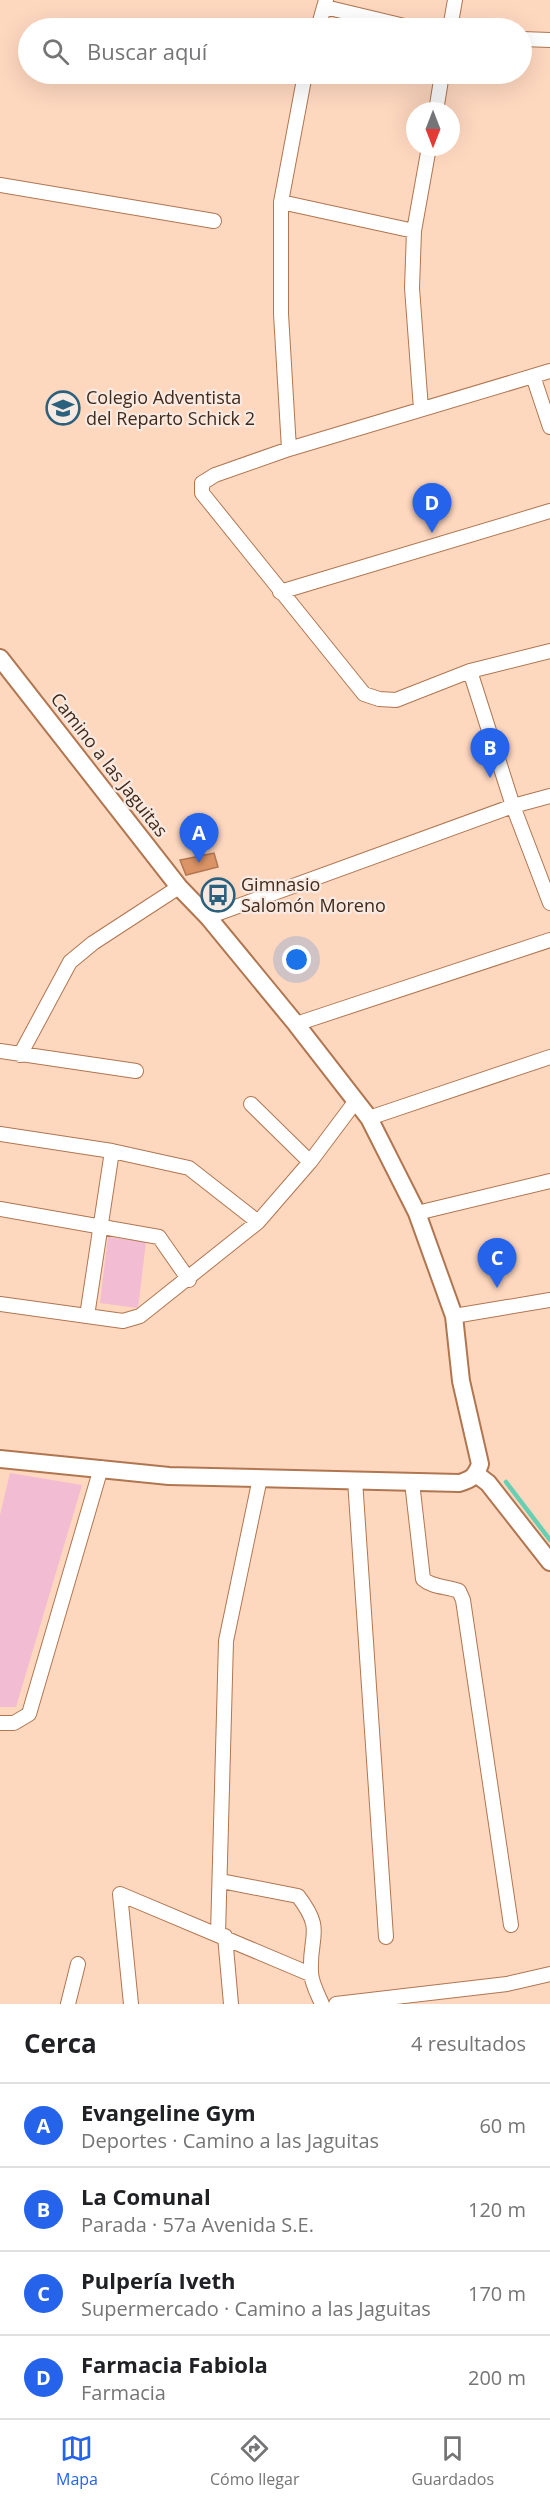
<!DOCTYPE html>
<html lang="es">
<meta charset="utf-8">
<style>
body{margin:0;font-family:"Open Sans",sans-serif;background:#f6f6f6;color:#202124}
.compass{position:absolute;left:406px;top:102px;width:54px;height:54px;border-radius:50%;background:#fff;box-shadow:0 6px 24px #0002;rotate:180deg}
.you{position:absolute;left:297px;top:960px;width:21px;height:21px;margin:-15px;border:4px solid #fff;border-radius:50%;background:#1a73e8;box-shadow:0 0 0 9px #1a73e833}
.badge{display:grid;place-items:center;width:39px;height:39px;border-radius:50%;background:#2563eb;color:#fff;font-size:20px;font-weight:700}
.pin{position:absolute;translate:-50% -50px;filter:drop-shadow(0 2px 3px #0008)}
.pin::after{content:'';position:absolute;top:32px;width:21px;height:18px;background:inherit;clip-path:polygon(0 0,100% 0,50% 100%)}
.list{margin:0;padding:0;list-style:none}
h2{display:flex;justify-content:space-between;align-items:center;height:78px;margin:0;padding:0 24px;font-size:26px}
h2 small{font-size:20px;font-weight:400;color:#757577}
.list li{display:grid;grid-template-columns:39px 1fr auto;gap:18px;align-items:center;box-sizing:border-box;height:84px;padding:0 24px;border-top:2px solid #e0e0e0}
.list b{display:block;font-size:22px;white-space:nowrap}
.list p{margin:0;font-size:20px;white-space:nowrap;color:#757577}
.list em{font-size:20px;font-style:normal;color:#757577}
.icon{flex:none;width:33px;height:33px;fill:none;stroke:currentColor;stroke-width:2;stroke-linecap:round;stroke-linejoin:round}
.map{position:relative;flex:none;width:550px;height:2004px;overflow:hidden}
.search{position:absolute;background:#fff;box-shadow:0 6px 24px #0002;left:18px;right:18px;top:18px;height:66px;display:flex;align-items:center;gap:15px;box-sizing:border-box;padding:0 21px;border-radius:33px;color:#757577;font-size:22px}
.sheet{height:414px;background:#fff}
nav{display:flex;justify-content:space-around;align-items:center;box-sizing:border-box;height:84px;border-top:2px solid #e0e0e0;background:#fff;font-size:16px;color:#757577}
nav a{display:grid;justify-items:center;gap:3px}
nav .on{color:#2563eb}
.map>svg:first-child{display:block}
.green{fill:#f2bcd2}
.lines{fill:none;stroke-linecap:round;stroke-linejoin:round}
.stream{stroke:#67cfb2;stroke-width:4.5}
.building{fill:#db9466;stroke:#b27752;stroke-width:1.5}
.minor-casing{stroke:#b07650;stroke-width:16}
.tertiary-casing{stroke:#b07650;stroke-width:20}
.minor{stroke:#fff;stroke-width:14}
.tertiary{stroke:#fff;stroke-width:16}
.labels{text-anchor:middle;stroke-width:4.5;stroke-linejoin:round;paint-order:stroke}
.poi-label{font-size:18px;fill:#422919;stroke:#f7eae2;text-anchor:start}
.street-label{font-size:18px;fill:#422919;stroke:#f7eae2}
</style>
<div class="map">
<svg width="550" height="2004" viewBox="0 0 550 2004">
<rect width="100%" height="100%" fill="#fed7bf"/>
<path class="green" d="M108 1237 146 1242 138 1308 100 1303Z
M10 1473 82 1485 16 1707H0V1515Z"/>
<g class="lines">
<path class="stream" d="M506 1482 550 1540"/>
</g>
<path class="building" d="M214 853 218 867 186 875 180 860Z"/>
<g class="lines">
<g class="minor-casing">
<path id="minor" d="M325 7 413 28
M318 28 326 0
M450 28 455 0
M522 39 550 40
M436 111 442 74
M0 185 214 221
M281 202 414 231
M550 371 289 449 215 475 202 483V493L364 694 379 699 396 700 470 671 550 651
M533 376 550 427
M421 409 412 288 414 231 429 147
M289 449 281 314V202L305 74
M280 592 550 511
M470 671 513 806 550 903
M208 917 513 806 550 796
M296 1024 550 940
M0 1051 136 1071
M20 1055 70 962 93 943 179 887
M251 1104 310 1162
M369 1118 550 1057
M0 1134 112 1151 189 1168 258 1222
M0 1209 159 1237 189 1280
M417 1213 550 1181
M0 1304 123 1321 140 1316 258 1222 310 1162 355 1102
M87 1316 112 1151
M454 1316 550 1300
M355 1480 386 1937
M412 1482 423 1579C433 1588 447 1586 459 1591L463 1600 511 1925
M0 1723H14L29 1714 101 1468
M221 1881 298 1896C325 1931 309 1935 311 1972 311 1982 318 1995 322 2004
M218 1934 226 1641 260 1478
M225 1936 231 2004
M68 2004 78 1964
M131 2004 120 1894 310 1974
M336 2004 507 1984 550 1974"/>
</g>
<g class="tertiary-casing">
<path id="tertiary" d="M0 658 179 887 208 917 296 1024 369 1118 417 1213 454 1316 461 1381 480 1464C476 1476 471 1480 459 1483L169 1476 0 1459
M476 1474 488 1483 550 1562"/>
</g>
<use href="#minor" class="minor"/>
<use href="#tertiary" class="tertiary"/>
</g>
<defs>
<g id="school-ring" transform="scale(1.725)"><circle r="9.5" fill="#f7eae2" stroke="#2b617c" stroke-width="1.5"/><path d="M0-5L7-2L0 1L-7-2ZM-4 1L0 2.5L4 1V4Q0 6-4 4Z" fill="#2b617c"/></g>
<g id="bus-ring" transform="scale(1.725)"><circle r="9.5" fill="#f7eae2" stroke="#2b617c" stroke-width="1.5"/><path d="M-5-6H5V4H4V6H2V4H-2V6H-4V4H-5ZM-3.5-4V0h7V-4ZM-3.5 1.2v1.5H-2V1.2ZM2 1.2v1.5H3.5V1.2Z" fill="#2b617c"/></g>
</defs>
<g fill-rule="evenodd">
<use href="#school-ring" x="63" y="408"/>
<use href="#bus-ring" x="218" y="895"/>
</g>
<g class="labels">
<g class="poi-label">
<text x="86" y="404">Colegio Adventista<tspan x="86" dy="21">del Reparto Schick 2</tspan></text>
<text x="241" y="891">Gimnasio<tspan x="241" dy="21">Salomón Moreno</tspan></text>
</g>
<g class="street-label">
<text transform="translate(109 765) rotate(52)" y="6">Camino a las Jaguitas</text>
</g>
</g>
</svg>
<svg class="compass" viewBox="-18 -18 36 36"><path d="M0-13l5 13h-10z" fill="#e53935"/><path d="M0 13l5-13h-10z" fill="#757577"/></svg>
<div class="you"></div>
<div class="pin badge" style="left:199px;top:863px">A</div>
<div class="pin badge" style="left:490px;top:778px">B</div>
<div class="pin badge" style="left:497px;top:1288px">C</div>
<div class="pin badge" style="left:432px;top:533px">D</div>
<div class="search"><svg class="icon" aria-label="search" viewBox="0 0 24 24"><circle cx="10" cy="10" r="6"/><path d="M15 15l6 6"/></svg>Buscar aquí</div>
</div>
<section class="sheet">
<h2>Cerca<small>4 resultados</small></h2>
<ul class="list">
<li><span class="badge">A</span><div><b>Evangeline Gym</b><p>Deportes · Camino a las Jaguitas</p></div><em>60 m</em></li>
<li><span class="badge">B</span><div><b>La Comunal</b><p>Parada · 57a Avenida S.E.</p></div><em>120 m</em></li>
<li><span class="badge">C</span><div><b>Pulpería Iveth</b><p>Supermercado · Camino a las Jaguitas</p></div><em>170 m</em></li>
<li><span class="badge">D</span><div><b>Farmacia Fabiola</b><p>Farmacia</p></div><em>200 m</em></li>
</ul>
</section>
<nav>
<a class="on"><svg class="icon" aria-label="map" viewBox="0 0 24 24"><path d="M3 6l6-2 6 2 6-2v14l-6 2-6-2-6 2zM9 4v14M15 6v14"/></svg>Mapa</a>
<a><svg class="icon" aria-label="directions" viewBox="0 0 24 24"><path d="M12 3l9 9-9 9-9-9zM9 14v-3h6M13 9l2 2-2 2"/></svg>Cómo llegar</a>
<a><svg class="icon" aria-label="saved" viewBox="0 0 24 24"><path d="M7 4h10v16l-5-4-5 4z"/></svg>Guardados</a>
</nav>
